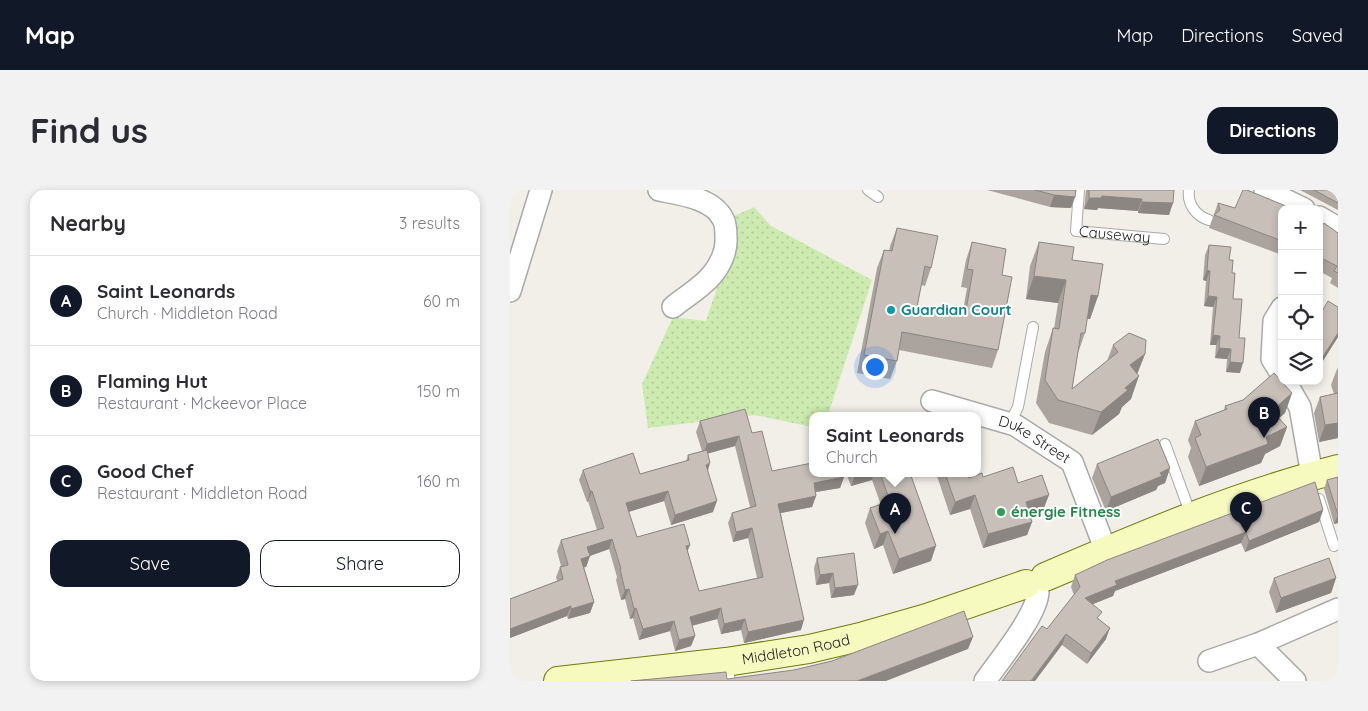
<!DOCTYPE html>
<meta charset="utf-8">
<style>
body{margin:0;font-family:Quicksand,sans-serif;background:#f2f2f3;color:#2b2b33}
.controls{position:absolute;right:15px;top:15px;display:grid;overflow:hidden;border-radius:10px;box-shadow:0 2px 8px #0003}
.controls button{width:45px;height:45px;display:grid;place-items:center;padding:0;border:0;border-bottom:1px solid #e1e1e2;background:#fff;color:#2b2b33;font:25px sans-serif}
.you{position:absolute;left:364px;top:176px;width:18px;height:18px;margin:-12px;border:4px solid #fff;border-radius:50%;background:#1a73e8;box-shadow:0 0 0 8px #1a73e833}
.badge{display:grid;place-items:center;width:32px;height:32px;border-radius:50%;background:#111827;color:#fff;font-size:16px;font-weight:700}
.pin{position:absolute;translate:-50% -41px;filter:drop-shadow(0 1px 2px #0008)}
.pin::after{content:'';position:absolute;top:26px;width:18px;height:15px;background:inherit;clip-path:polygon(0 0,100% 0,50% 100%)}
.popup{position:absolute;left:299px;top:222px;width:172px;height:65px;box-sizing:border-box;display:grid;place-content:center;border-radius:10px;background:#fff;filter:drop-shadow(0 1px 4px #0005);font-size:16px;white-space:nowrap;color:#7c7c81}
.popup b{font-size:19px;color:#2b2b33}
.popup::after{content:'';position:absolute;left:50%;top:100%;margin-left:-10px;border:10px solid transparent;border-top-color:#fff}
.list{margin:0;padding:0;list-style:none}
h2{display:flex;justify-content:space-between;align-items:center;height:65px;margin:0;padding:0 20px;font-size:21px}
h2 small{font-size:16px;font-weight:400;color:#7c7c81}
.list li{display:grid;grid-template-columns:32px 1fr auto;gap:15px;align-items:center;box-sizing:border-box;height:90px;padding:0 20px;border-top:1px solid #e1e1e2}
.list b{display:block;font-size:19px;white-space:nowrap}
.list p{margin:0;font-size:16px;white-space:nowrap;color:#7c7c81}
.list em{font-size:16px;font-style:normal;color:#7c7c81}
.actions{display:flex;gap:10px;padding:15px 20px}
.actions a{flex:1;padding:11px 0;border:1px solid #111827;border-radius:15px;text-align:center;font-size:18px;color:#111827}
.actions .main{background:#111827;color:#fff}
.icon{flex:none;width:28px;height:28px;fill:none;stroke:currentColor;stroke-width:2;stroke-linecap:round;stroke-linejoin:round}
.map{position:relative;flex:none;width:828px;height:491px;overflow:hidden;border-radius:15px}
header{display:flex;align-items:center;gap:30px;box-sizing:border-box;height:70px;padding:0 25px;background:#111827;color:#fff}
header strong{font-size:24px}
nav{display:flex;gap:28px;margin-inline-start:auto;font-size:18px}
.intro{display:flex;align-items:center;justify-content:space-between;box-sizing:border-box;height:120px;padding:0 30px}
h1{margin:0;font-size:35px}
.button{padding:12px 22px;border-radius:15px;background:#111827;color:#fff;font-size:18px;font-weight:700}
main{display:flex;gap:30px;padding:0 30px}
aside{flex:1;background:#fff;border-radius:15px;box-shadow:0 2px 8px #0003}
.map>svg:first-child{display:block}
.grass{fill:url(#grass-dots)}
.lines{fill:none;stroke-linecap:round;stroke-linejoin:round}
.lane-casing{stroke:#a9a9a9;stroke-width:12}
.street-casing{stroke:#a9a9a9;stroke-width:24}
.secondary-casing{stroke:#707d05;stroke-width:30}
.lane{stroke:#fff;stroke-width:10}
.street{stroke:#fff;stroke-width:21}
.secondary{stroke:#f7fabf;stroke-width:28}
.wall{fill:#aba49e;fill-rule:evenodd}
.shaded-wall{fill:#8b8681}
.building{fill:#c7bfb8;stroke:#8b8681}
.culture-dot{fill:#0f9aa8;stroke:#fff;stroke-width:2}
.leisure-dot{fill:#2e9e5b;stroke:#fff;stroke-width:2}
.labels{text-anchor:middle;stroke-width:4;stroke-linejoin:round;paint-order:stroke}
.street-label{font-size:15px;fill:#222;stroke:#fff}
.culture-label{font-size:15px;font-weight:bold;fill:#0d838f;stroke:#fff;text-anchor:start}
.leisure-label{font-size:15px;font-weight:bold;fill:#27864d;stroke:#fff;text-anchor:start}
</style>
<header>
<strong>Map</strong>
<nav><a>Map</a><a>Directions</a><a>Saved</a></nav>
</header>
<div class="intro"><h1>Find us</h1><a class="button">Directions</a></div>
<main>
<aside>
<h2>Nearby<small>3 results</small></h2>
<ul class="list">
<li><span class="badge">A</span><div><b>Saint Leonards</b><p>Church · Middleton Road</p></div><em>60 m</em></li>
<li><span class="badge">B</span><div><b>Flaming Hut</b><p>Restaurant · Mckeevor Place</p></div><em>150 m</em></li>
<li><span class="badge">C</span><div><b>Good Chef</b><p>Restaurant · Middleton Road</p></div><em>160 m</em></li>
</ul>
<div class="actions"><a class="main">Save</a><a>Share</a></div>
</aside>
<div class="map">
<svg width="828" height="491" viewBox="0 0 828 491">
<defs>
<pattern id="grass-dots" width="8" height="8" patternUnits="userSpaceOnUse" patternTransform="scale(1.25)"><rect width="8" height="8" fill="#cdebb0"/><path d="M2 2h.1M6 6h.1" fill="none" stroke="#b0c997" stroke-width="1.8" stroke-linecap="round"/></pattern>
</defs>
<rect width="100%" height="100%" fill="#f2efe9"/>
<path class="grass" d="M244 17 261 36 362 90 318 225H302V237L245 225 138 238 132 194 163 127 196 131 223 50 220 28Z"/>
<g class="lines">
<g class="lane-casing">
<g id="lane">
<path d="M358 0 368 7"/>
<path id="s1" d="M569 0 566 41 654 49"/>
<path d="M679 0C677 14 686 26 699 30"/>
<path d="M500 233 508 217 523 137"/>
<path d="M655 254 681 325"/>
<path d="M809 309 824 356"/>
<path d="M216 472 220 491"/>
</g>
</g>
<g class="street-casing">
<g id="street">
<path d="M149 0C169 4 203 8 213 29 216 34 216 42 216 48 217 61 210 76 201 86 191 98 175 107 163 117"/>
<path d="M755 0 794 19"/>
<path d="M809 27 828 38"/>
<path d="M0 101 31 0"/>
<path d="M772 118 764 131 762 169 772 185"/>
<path d="M775 191 790 217 802 285"/>
<path id="s2" d="M422 211 505 235 562 272 596 361"/>
<path d="M748 454 785 491"/>
<path d="M699 471 748 454 828 419"/>
<path d="M475 491C489 471 527 425 528 402"/>
</g>
</g>
<g class="secondary-casing">
<g id="secondary">
<path d="M535 387C631 346 727 305 828 279"/>
<path id="s3" d="M48 491 216 472 299 459 354 446 417 428 516 394"/>
</g>
</g>
<use href="#lane" class="lane"/>
<use href="#street" class="street"/>
<use href="#secondary" class="secondary"/>
</g>
<path class="wall" d="M477 0H566L565 7 561 18 540 17Z
M576 0H664L659 25 628 23V21L588 18 587 20 574 19Z
M790 0H828V20Z
M708 13 725 18 772 19V65L699 38Z
M809 35 828 43V98L820 93 822 88 809 81Z
M387 38 421 78 415 96 411 95 407 117 452 126 457 98 451 97 456 70 462 52 492 85 488 160 482 178 389 160 387 171 380 189 347 183 367 78 374 60 379 61 380 56Z
M529 52 562 70 588 106 580 129H577L575 143 568 163 562 199 597 171 603 155 635 164 627 184 621 209 612 217 609 224 582 245 539 233 526 213 535 162 543 138 544 139 548 113 516 109 520 76Z
M699 55 719 70 722 83 723 109 729 148 730 183 716 182 717 169 705 168 706 155H700L703 117 694 116 696 91 693 90 695 65Z
M828 117V147L809 177V122L811 123Z
M828 178V248L809 252 804 223 810 207 824 204 821 195 827 179Z
M782 203 775 223 769 228 777 237 770 256 755 264 751 273 689 296 678 267 681 258 678 250 685 231 714 220 715 216Z
M190 231 242 243 262 281 334 287 330 298 305 302 306 306 302 317 271 323 291 440 234 453 231 440 211 444 207 429 182 436 185 446 181 456 165 461 160 441 129 450 123 428 120 429 115 409 111 410 106 390 107 387 99 359 80 366 76 377H74L84 412 80 423 58 429 57 426 0 448V409L47 391 46 387 50 377 51 376 47 361 51 350 87 340 78 311 77 312 69 290 73 280 130 284 176 271 178 265 192 261 186 242ZM225 256 240 317 222 323 218 333 223 352 238 348 247 388 189 401 178 362 127 347 118 322 154 311 161 335 203 322 198 281V263Z
M587 274 660 278 655 293 648 296 646 300 596 321 582 288Z
M336 283H400L421 371 383 384 373 355 364 359 355 333 360 318 371 315 362 290 341 296Z
M426 283H457L459 288 473 287 508 293 534 318 519 323 522 332 517 345 473 358 460 319 440 325Z
M828 287V333L824 334 814 299 817 290Z
M813 320 809 332 735 362 731 353 605 401 603 406 583 414 596 449 577 474 552 455 537 439 564 405 561 397 565 385Z
M307 368 344 405 321 408 319 393 306 395 304 378Z
M764 388H826L821 403 766 423 759 402Z"/>
<path class="shaded-wall" d="M544 5 565 7 561 18 540 17Z
M592 6 632 9 628 21 588 18 587 20 574 19 579 8Z
M632 12 663 13 659 25 628 23Z
M697 80 700 81 696 91 693 90Z
M524 86 556 90 548 113 516 109Z
M581 105 588 106 580 129 572 128Z
M698 106 707 107 703 117 694 116Z
M828 143V147L809 177 812 168Z
M703 145 710 146 706 155H700Z
M709 158 721 159 717 169 705 168Z
M635 164 626 187 620 175Z
M720 172 733 173 730 183 716 182Z
M629 186 621 209 612 217 609 224 582 245 591 222 615 198Z
M782 203 775 223 755 240 762 221Z
M828 233V248L809 252 815 235Z
M777 237 770 256 755 264 751 273 689 296 696 277Z
M229 246 225 256 193 265 197 254Z
M200 273 197 284 196 275Z
M660 278 655 293 648 296 646 300 596 321 601 307Z
M346 283H364L362 290 341 296Z
M334 287 330 298 300 303 304 293Z
M80 301H82L78 311 77 312Z
M158 301 154 311 112 324 116 313Z
M465 305 460 319 440 325 445 312Z
M539 305 534 318 511 325 516 312Z
M306 306 302 317 265 324 268 314Z
M207 311 203 322 161 335 165 325Z
M813 320 809 332 735 362 739 351Z
M828 325V333L824 334Z
M522 332 517 345 473 358 478 344Z
M242 338 238 348 223 352 226 342Z
M378 341 373 355 364 359 370 344Z
M736 342 731 353 605 401 603 406 571 419 575 408 605 391Z
M102 349 99 359 74 368 77 357Z
M180 355 176 365V356Z
M426 356 421 371 383 384 389 369Z
M80 366 76 377 67 379 71 369Z
M323 383 319 393 306 395 310 385Z
M826 388 821 403 766 423 771 408Z
M348 395 344 405 321 408 325 398Z
M119 399 115 409 111 410 115 400Z
M84 412 80 423 58 429 61 419Z
M61 416 57 426 0 448V439Z
M126 418 123 428 120 429 124 419Z
M211 418 207 429 176 437 180 427Z
M235 429 231 440 211 444 214 434Z
M294 430 291 440 234 453 238 442Z
M164 431 160 441 129 450 133 439Z
M600 438 596 449 577 474 581 463Z
M556 444 552 455 525 491H521Z
M185 446 181 456 165 461 169 450Z
M463 447 458 459 376 491H347Z"/>
<path class="building" d="M525 0H566L565 7 544 5Z
M579 0H664L663 13 632 12V9L592 6 591 8H579Z
M733 0H737L783 19H772V51L704 25 710 20 708 13 725 18Z
M804 0H828V13Z
M814 33 828 43V83L824 81 827 76 809 67V35L812 37Z
M387 38 428 46 421 78 415 76 407 117 455 126 463 80 457 79 462 52 496 59 492 85 502 87 488 160 392 142 387 171 354 165 374 60 382 61Z
M529 52 564 57 562 70 593 74 588 106 581 105 575 143H571L562 199 608 162 603 155 619 143 636 150 635 164 620 175 629 186 615 198 618 200 591 222 548 210 535 190 543 138 549 139 556 90 524 86Z
M699 55 721 57 719 70H723L722 83H725L723 109H732L729 148H735L733 173 720 172 721 159 709 158 710 146 703 145 707 107 698 106 700 81 697 80Z
M818 111 828 117V143L812 168 809 167V122L811 123Z
M764 183 782 203 762 221 777 237 756 247 758 254 696 277 685 248 691 245 685 231 717 219 715 216 733 210Z
M828 203V233L815 235 810 207Z
M235 219 242 243 252 241 262 281 302 273V283H333L334 287 304 293 306 306 268 314 294 430 238 442 235 429 214 434 211 418 180 427 185 446 169 450 164 431 133 439 126 418 124 419 119 399 115 400 110 379H111L102 349 77 357 80 366 71 369 84 412 61 419V416L0 439V409L53 389 50 377 58 375 51 350 94 338 82 301H80L73 280 123 263 130 284 179 270 178 265 197 260 200 273 196 275 207 311 165 325 158 301 116 313 127 347 174 334 180 355 176 356 189 401 253 387 242 338 226 342 222 323 246 316 229 246 197 254 190 231Z
M648 249 660 278 650 283 652 286 601 307 587 274Z
M503 277 508 293 532 285 539 305 516 312 522 332 478 344 465 305 445 312 435 283H457L459 288 472 283 473 287Z
M370 283H400L426 356 389 369 378 341 370 344 360 318 380 311Z
M828 287V325L817 290Z
M805 292 813 320 739 351 736 342 605 391 607 395 575 408 592 422 587 428 600 438 581 463 556 444 521 491H492L532 436 537 439 570 397 565 385 597 370Z
M344 363 348 395 325 398 323 383 310 385 307 368Z
M819 368 826 388 771 408 764 388Z
M454 421 463 447 347 491H121L216 482 217 489 284 480 322 471Z"/>
<circle class="culture-dot" cx="381" cy="120" r="5"/>
<circle class="leisure-dot" cx="491" cy="322" r="5"/>
<g class="labels">
<g class="street-label">
<text dy="5" stroke="none"><textPath href="#s1" startOffset="80">Causeway</textPath></text>
<text dy="5" stroke="none"><textPath href="#s2" startOffset="110">Duke Street</textPath></text>
<text dy="5" stroke="none"><textPath href="#s3" startOffset="240">Middleton Road</textPath></text>
</g>
<g class="culture-label">
<text x="391" y="125">Guardian Court</text>
</g>
<g class="leisure-label">
<text x="501" y="327">énergie Fitness</text>
</g>
</g>
</svg>
<div class="controls">
<button>+</button>
<button>−</button>
<button><svg class="icon" aria-label="locate" viewBox="0 0 24 24"><circle cx="12" cy="12" r="6"/><path d="M12 2v4M12 18v4M2 12h4M18 12h4"/></svg></button>
<button><svg class="icon" aria-label="layers" viewBox="0 0 24 24"><path d="M12 4l9 5-9 5-9-5zM3 14l9 5 9-5"/></svg></button>
</div>
<div class="you"></div>
<div class="pin badge" style="left:385px;top:344px">A</div>
<div class="popup"><b>Saint Leonards</b>Church</div>
<div class="pin badge" style="left:754px;top:248px">B</div>
<div class="pin badge" style="left:736px;top:343px">C</div>
</div>
</main>
